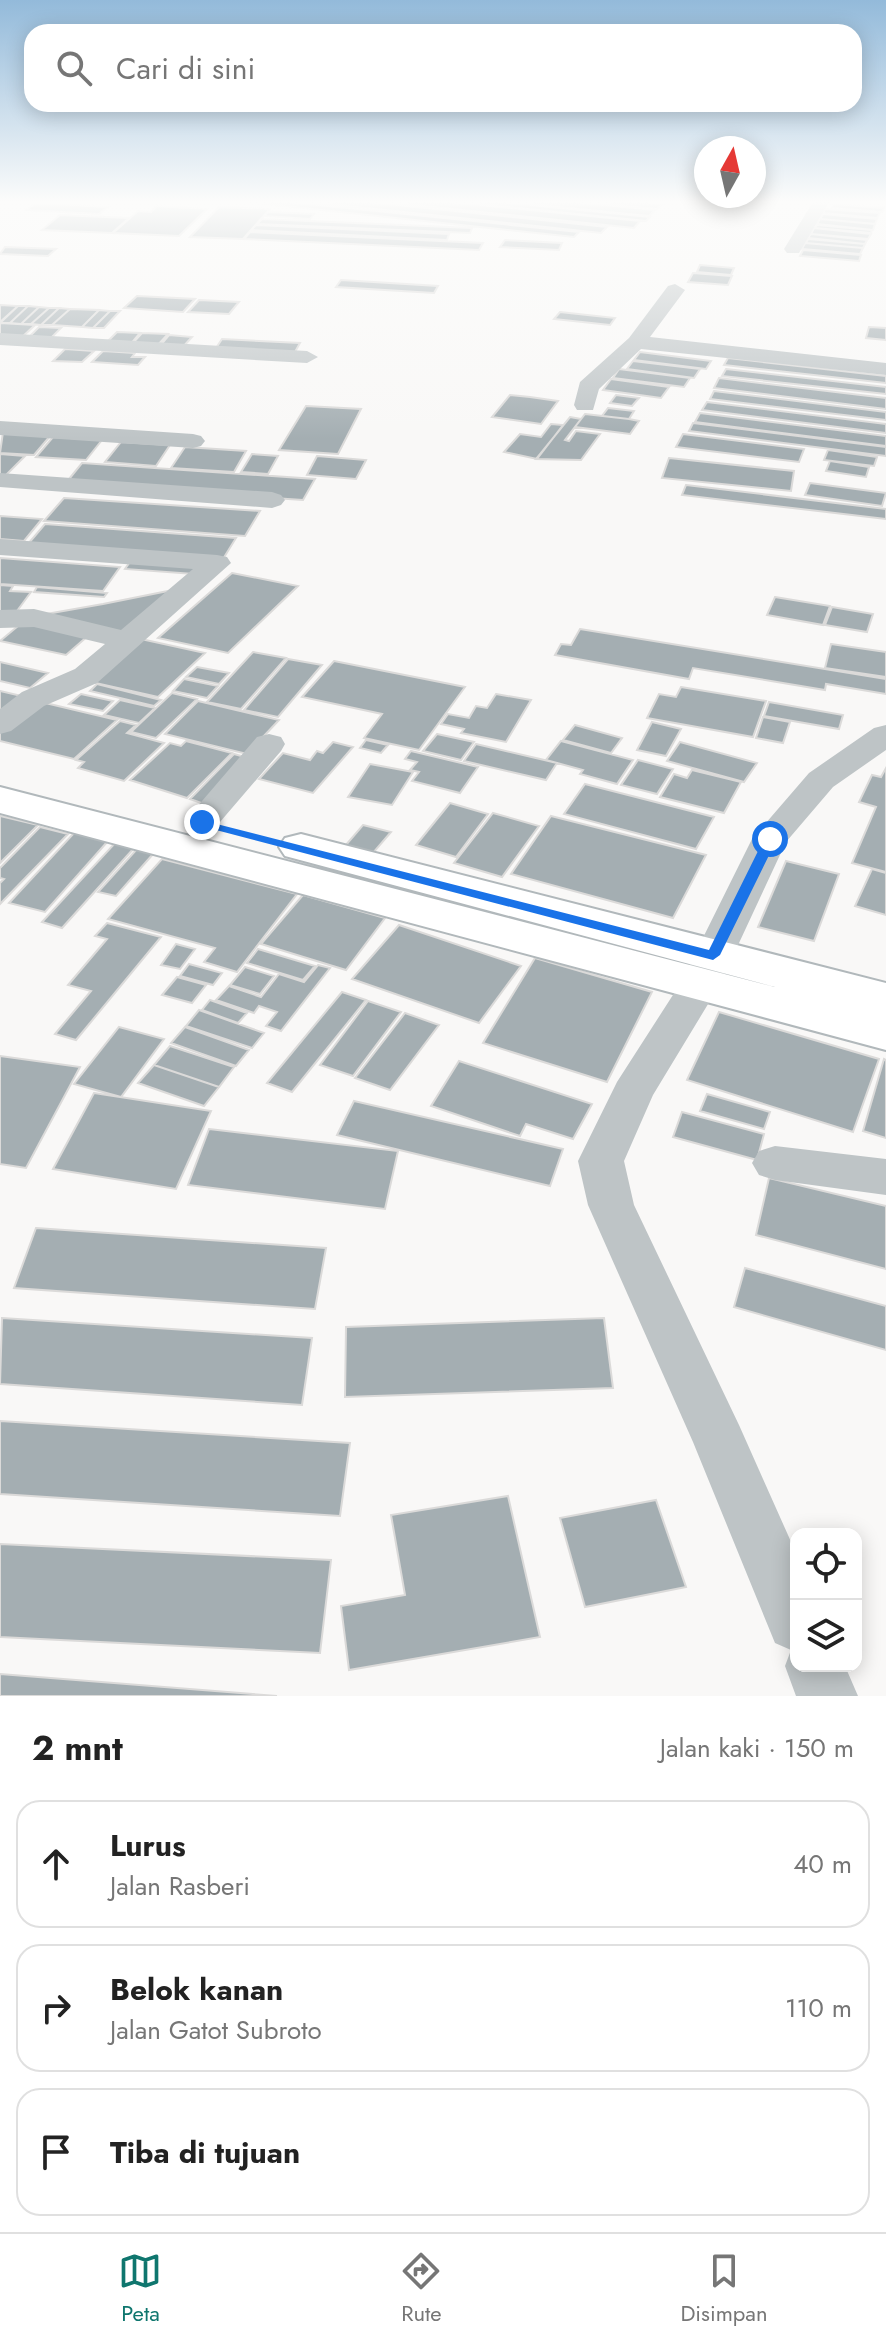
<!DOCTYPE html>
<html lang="id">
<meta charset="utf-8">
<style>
body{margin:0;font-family:Jost,sans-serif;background:#f6f6f6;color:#222}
.controls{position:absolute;right:24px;bottom:24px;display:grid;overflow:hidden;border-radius:16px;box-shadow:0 4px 20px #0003}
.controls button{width:72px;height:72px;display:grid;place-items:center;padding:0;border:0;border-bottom:2px solid #e0e0e0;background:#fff;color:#222;font:40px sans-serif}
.compass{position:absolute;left:694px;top:136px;width:72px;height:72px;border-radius:50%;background:#fff;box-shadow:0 4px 20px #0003;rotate:8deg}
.stop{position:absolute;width:24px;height:24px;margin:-18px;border:6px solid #1a73e8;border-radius:50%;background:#fff}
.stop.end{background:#1a73e8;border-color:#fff;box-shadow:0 2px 8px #0008}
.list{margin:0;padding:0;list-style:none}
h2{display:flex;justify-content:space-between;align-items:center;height:104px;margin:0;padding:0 32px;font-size:34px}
h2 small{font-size:26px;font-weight:400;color:#767676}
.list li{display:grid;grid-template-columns:52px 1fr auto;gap:24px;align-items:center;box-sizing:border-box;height:128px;margin:0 16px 16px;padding:0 16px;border:2px solid #e0e0e0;border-radius:24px}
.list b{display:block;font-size:30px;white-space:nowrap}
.list p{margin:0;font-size:26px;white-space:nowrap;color:#767676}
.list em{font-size:26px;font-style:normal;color:#767676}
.icon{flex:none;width:44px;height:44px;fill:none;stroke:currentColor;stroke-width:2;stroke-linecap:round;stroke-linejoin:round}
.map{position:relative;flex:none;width:886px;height:1696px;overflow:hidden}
.search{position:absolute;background:#fff;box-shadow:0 4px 20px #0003;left:24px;right:24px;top:24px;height:88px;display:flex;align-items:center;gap:20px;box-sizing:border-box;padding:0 28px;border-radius:24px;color:#767676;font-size:30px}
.sheet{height:536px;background:#fff}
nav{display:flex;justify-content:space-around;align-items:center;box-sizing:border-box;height:112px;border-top:2px solid #e0e0e0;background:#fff;font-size:22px;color:#767676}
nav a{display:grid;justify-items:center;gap:4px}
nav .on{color:#0f766e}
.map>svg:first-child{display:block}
.building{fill:#a4aeb2;stroke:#dbdad9;stroke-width:2}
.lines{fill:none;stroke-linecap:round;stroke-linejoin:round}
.secondary-casing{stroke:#b1b8bb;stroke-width:4}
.street{fill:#bec4c6;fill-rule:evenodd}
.secondary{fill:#fff;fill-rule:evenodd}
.route{fill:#1a73e8}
</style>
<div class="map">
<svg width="886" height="1696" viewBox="0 0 886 1696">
<rect width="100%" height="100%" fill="#f9f8f7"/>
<path class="building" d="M246 202H289L579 232 574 237Z
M309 202H369L607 227 601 233Z
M385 202H450L640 221 634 228Z
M457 202H500L650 217 646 221Z
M507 202H575L655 210 649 216Z
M586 202H644L662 204 657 209Z
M36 203 108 207 99 214 26 210Z
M833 204 884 208 882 212 832 208Z
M157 206 207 209 179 236 113 233 138 211 151 212Z
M219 207 270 209 243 239 190 237Z
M825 209 880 213 877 218 823 213Z
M268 212 314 214 310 219 264 216Z
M823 214 877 219 875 224 820 219Z
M60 215 129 218 112 233 42 230Z
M262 219 472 228 470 233 257 224Z
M820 219 875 224 873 230 817 224Z
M256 225 449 234 447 240 251 230Z
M817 225 872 230 871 233 815 228Z
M814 228 871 234 868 239 811 234Z
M250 232 483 243 479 250 244 239Z
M811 234 867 240 865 244 808 238Z
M808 239 865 244 863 248 806 243Z
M505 240 562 243 559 250 500 247Z
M805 243 863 248 860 254 802 249Z
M5 247 56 249 48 256 0 254Z
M803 250 861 255 859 261 800 256Z
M700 265 734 268 731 275 697 272Z
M693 273 732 276 728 285 688 282Z
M341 280 438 286 434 293 336 287Z
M137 296 195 299 183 312 124 308Z
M199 300 239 302 229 314 188 312Z
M0 305 18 306 0 322Z
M18 306H28L10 323H0Z
M28 306 39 307 21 324 10 323Z
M39 307 49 308 31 324H21Z
M49 308H59L41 325 31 324Z
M59 308 70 309 52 325H41Z
M70 309 99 310 82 327 52 325Z
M99 310 110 311 93 328 82 327Z
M110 311H120L104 328H93Z
M560 312 615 318 610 325 554 319Z
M0 323 35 325 20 339 0 338Z
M39 327 61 328 50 339 28 338Z
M869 327 886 328V340L866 338Z
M117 332 140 333 130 345 106 343Z
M142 333 168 334 157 346 131 345Z
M169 335 192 337 182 348 159 347Z
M222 339 300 343 295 352 216 348Z
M65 349 94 351 82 362 53 361Z
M103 351 135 353 132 357H145L138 365 92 362Z
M640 352 711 361 706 369 634 360Z
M728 358 886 376V383L724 365Z
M633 361 700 369 694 378 627 369Z
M619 369 690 378 684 387 613 378Z
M726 369 886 387V394L722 376Z
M719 378 886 398V409L714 388Z
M611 379 669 387 661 398 603 390Z
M714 391 886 412V420L710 399Z
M510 395 530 397 558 401 541 424 492 417Z
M616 395 639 398 632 406 610 403Z
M707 402 886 424V433L702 410Z
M306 406 361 409 338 454 279 450Z
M608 408 634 411 629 419 602 416Z
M700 413 886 436V446L695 422Z
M585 414 629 419 639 421 630 434 575 427Z
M570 417 581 419 565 440 569 441 576 431 600 434 581 460 536 459Z
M693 423 886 447V456L689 431Z
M551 424 563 425 537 459 504 452 520 434 541 437Z
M3 432 51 435 34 455 0 453Z
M683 434 804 449 799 462 676 447Z
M53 437 102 440 86 460 36 457Z
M121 442 170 445 156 466 105 462Z
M185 447 246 451 234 472 171 468Z
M828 450 877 457 874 466 824 460Z
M0 454 25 456 6 475H0Z
M252 454 278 456 268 474 241 472Z
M317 456 366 460 356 479 307 475Z
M669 458 794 471 791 491 662 478Z
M830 461 869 467 866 477 826 471Z
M82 463 315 479 303 500 65 484Z
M810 483 886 493 882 506 805 495Z
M686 485 886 509V519L682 495Z
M64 498 260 511 245 536 44 521Z
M0 516 42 519 24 541 0 539Z
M45 524 236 538 223 559 28 544Z
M0 558 120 567 103 591 0 584Z
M132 559 200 565 194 574 125 569Z
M232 573 298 586 228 653 158 638Z
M0 585 13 586 10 591 31 592 14 615 0 614Z
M37 587 107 593 104 597 34 592Z
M173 590 124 634 35 616 103 604Z
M775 597 830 606 823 625 767 615Z
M832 607 873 614 867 632 825 625Z
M24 621 89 635 66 655 0 641Z
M580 629 886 679V694L826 684 825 690 693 668 689 679 555 655 561 644 571 645Z
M141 639 205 653 158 697 91 682Z
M831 644 886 652V677L825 668Z
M253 652 286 658 241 709 207 702Z
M288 659 322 665 278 717 244 710Z
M334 661 465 687 419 750 364 738 382 714 302 697Z
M0 662 48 673 30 688 0 681Z
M197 667 229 673 219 684 186 677Z
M184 679 218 686 207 698 173 691Z
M97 684 161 700 154 706 90 691Z
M681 687 766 701 753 737 647 718 659 694 676 697Z
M0 691 26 697 0 720Z
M172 693 197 699 156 738 131 732Z
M81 694 113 701 103 711 69 704Z
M496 694 531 700 506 742 461 733 464 729 441 724 448 714 469 718 476 706 487 708Z
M120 700 155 708 139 723 104 715Z
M37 701 117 720 74 759 0 741V732Z
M198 701 279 720 247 754 165 734Z
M769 702 843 715 839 729 764 716Z
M763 717 790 722 783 743 756 738Z
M120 721 136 725 127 733 164 743 124 781 78 768 84 762 76 760Z
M652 722 681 729 666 756 637 750Z
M575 725 622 738 611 753 563 740Z
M437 734 474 742 461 760 423 751Z
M366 740 388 745 381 753 360 748Z
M186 741 232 753 187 798 130 780 170 743 181 746Z
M561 741 633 760 617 784 580 774 583 770 546 760Z
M333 742 353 747 313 793 259 779 283 753 310 760 317 751 323 753Z
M680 742 757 763 744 782 667 761Z
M476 744 557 763 546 780 464 761Z
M411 751 478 767 460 793 412 781 419 772 410 770 417 762 405 759Z
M234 754 252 759 207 805 190 799Z
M638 760 673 769 657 794 621 785Z
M370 764 413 772 392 805 348 797Z
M886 768V872L852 863 876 807 859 802 872 775 881 777Z
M692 770 741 782 724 813 660 797 674 774 687 778Z
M585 784 714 817 696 849 564 814Z
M450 803 488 814 456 857 416 845Z
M493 813 539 826 502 877 454 863Z
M0 816 38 825 0 863Z
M551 816 706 855 673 918 511 874Z
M363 825 391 832 373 853 345 846Z
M40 827 68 834 0 904V883L4 879 0 878V868Z
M74 833 108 841 45 912 9 903Z
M116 842 135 847 62 928 42 922Z
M137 849 154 853 116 896 98 892Z
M162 859 297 894 237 972 204 962 215 948 108 919Z
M786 861 839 874 814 941 758 927Z
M872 869 886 873V915L855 906Z
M303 895 385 918 346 970 261 944Z
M107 923 161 937 76 1040 55 1034 91 991 68 985 107 939 95 936Z
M399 925 521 966 479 1023 352 979Z
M176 944 195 949 180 969 161 965Z
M258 949 315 966 303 980 247 963Z
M535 958 652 992 607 1082 483 1043Z
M189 964 222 973 213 985 180 976Z
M318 965 330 968 281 1031 266 1026 277 1012 259 1006 254 1013 216 1000 229 986 261 997 279 974 304 982Z
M245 967 274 976 260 994 230 985Z
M177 977 206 985 192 1003 162 995Z
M342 992 366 1000 292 1092 267 1083Z
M210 1000 247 1013 238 1023 202 1010Z
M368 1001 401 1012 353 1076 320 1065Z
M199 1010 264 1033 252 1048 186 1026Z
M719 1012 879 1059 853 1132 687 1080Z
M405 1013 439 1025 390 1090 355 1078Z
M119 1027 164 1039 121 1097 74 1084Z
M185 1027 249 1050 236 1066 171 1043Z
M170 1046 234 1067 219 1087 154 1065Z
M0 1056 80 1067 26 1168 0 1164Z
M884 1059 886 1060V1138L863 1131Z
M459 1061 592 1104 573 1139 526 1124 520 1136 431 1106Z
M154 1065 219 1087 204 1106 138 1083Z
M94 1093 211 1111 176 1189 53 1169Z
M707 1094 770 1112 764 1129 700 1111Z
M354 1101 563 1149 550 1186 337 1135Z
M682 1112 764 1134 757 1160 673 1137Z
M209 1129 398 1151 385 1209 188 1185Z
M769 1178 886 1206V1269L756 1235Z
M36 1228 326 1248 315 1309 14 1288Z
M745 1268 886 1306V1350L734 1307Z
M2 1318 312 1338 302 1405 0 1384Z
M604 1318 613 1388 345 1397 346 1327Z
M0 1421 350 1443 340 1516 0 1494Z
M508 1496 540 1637 349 1670 341 1606 405 1595 391 1515Z
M656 1500 686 1587 585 1607 560 1518Z
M0 1544 331 1560 320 1653 0 1637Z
M0 1674 277 1696H0Z"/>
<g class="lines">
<g class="secondary-casing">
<path id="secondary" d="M0 787 775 987 285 856 279 847 285 838 301 834 886 983V1050L0 813Z"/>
</g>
<path class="street" d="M813 202H829L799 253H787L784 249Z
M675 284 685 290 650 337 886 363V375L641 349 599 389 593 410H577L574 405 580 382 629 338 668 286Z
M0 333 307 351 318 357 307 363 0 345Z
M0 421 193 434 201 436 205 441 201 446 193 448 0 435Z
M0 473 272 492 281 495 285 500 281 505 272 508 0 487Z
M0 539 217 555 227 557 231 563 97 683 44 706 11 731 0 734V709L22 692 75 669 105 644 34 627 0 628V610L34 609 121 630 193 569 0 555Z
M886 725V750L833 787 786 842 719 986 653 1095 624 1161 634 1205 739 1425 796 1553V1666H845L858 1696H796L785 1666 791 1650 775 1643 693 1442 588 1205 578 1161 617 1082 680 984 752 839 809 773 874 728Z
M269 734 281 737 285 744 281 751 214 829 202 833 190 829 184 822 190 815 257 737Z
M775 1146 886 1159V1195L775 1180 759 1175 752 1163 759 1151Z"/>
<use href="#secondary" class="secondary"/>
</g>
<linearGradient id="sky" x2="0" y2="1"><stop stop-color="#93bada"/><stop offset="0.46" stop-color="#fcfcfb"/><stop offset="1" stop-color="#fcfcfb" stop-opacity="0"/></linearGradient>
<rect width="886" height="439" fill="url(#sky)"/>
<path class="route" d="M197 819 709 950 764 839 770 835 777 839 720 955 713 960 197 825Z"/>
</svg>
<div class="controls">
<button><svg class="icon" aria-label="locate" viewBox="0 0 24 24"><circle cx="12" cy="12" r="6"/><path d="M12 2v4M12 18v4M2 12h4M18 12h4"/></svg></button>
<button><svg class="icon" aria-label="layers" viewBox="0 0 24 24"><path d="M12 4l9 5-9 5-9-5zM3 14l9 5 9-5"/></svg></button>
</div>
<svg class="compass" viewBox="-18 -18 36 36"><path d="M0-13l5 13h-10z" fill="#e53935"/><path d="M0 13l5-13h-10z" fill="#767676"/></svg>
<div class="stop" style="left:770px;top:839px"></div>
<div class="stop end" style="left:202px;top:822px"></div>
<div class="search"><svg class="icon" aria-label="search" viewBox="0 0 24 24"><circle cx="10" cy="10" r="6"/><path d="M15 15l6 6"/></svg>Cari di sini</div>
</div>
<section class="sheet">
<h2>2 mnt<small>Jalan kaki · 150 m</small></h2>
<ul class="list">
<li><svg class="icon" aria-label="ahead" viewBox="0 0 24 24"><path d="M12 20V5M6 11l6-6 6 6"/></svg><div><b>Lurus</b><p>Jalan Rasberi</p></div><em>40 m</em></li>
<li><svg class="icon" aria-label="right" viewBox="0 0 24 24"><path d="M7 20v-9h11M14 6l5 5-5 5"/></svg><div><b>Belok kanan</b><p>Jalan Gatot Subroto</p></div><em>110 m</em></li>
<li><svg class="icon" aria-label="arrive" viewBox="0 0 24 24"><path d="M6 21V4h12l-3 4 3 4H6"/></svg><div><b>Tiba di tujuan</b></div></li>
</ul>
</section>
<nav>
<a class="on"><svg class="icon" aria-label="map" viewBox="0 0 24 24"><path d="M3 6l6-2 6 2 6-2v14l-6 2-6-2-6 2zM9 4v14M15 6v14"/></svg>Peta</a>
<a><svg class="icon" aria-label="directions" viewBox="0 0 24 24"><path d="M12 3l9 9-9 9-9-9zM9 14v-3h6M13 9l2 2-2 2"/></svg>Rute</a>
<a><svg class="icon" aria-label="saved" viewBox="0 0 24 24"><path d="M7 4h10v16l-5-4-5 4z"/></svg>Disimpan</a>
</nav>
